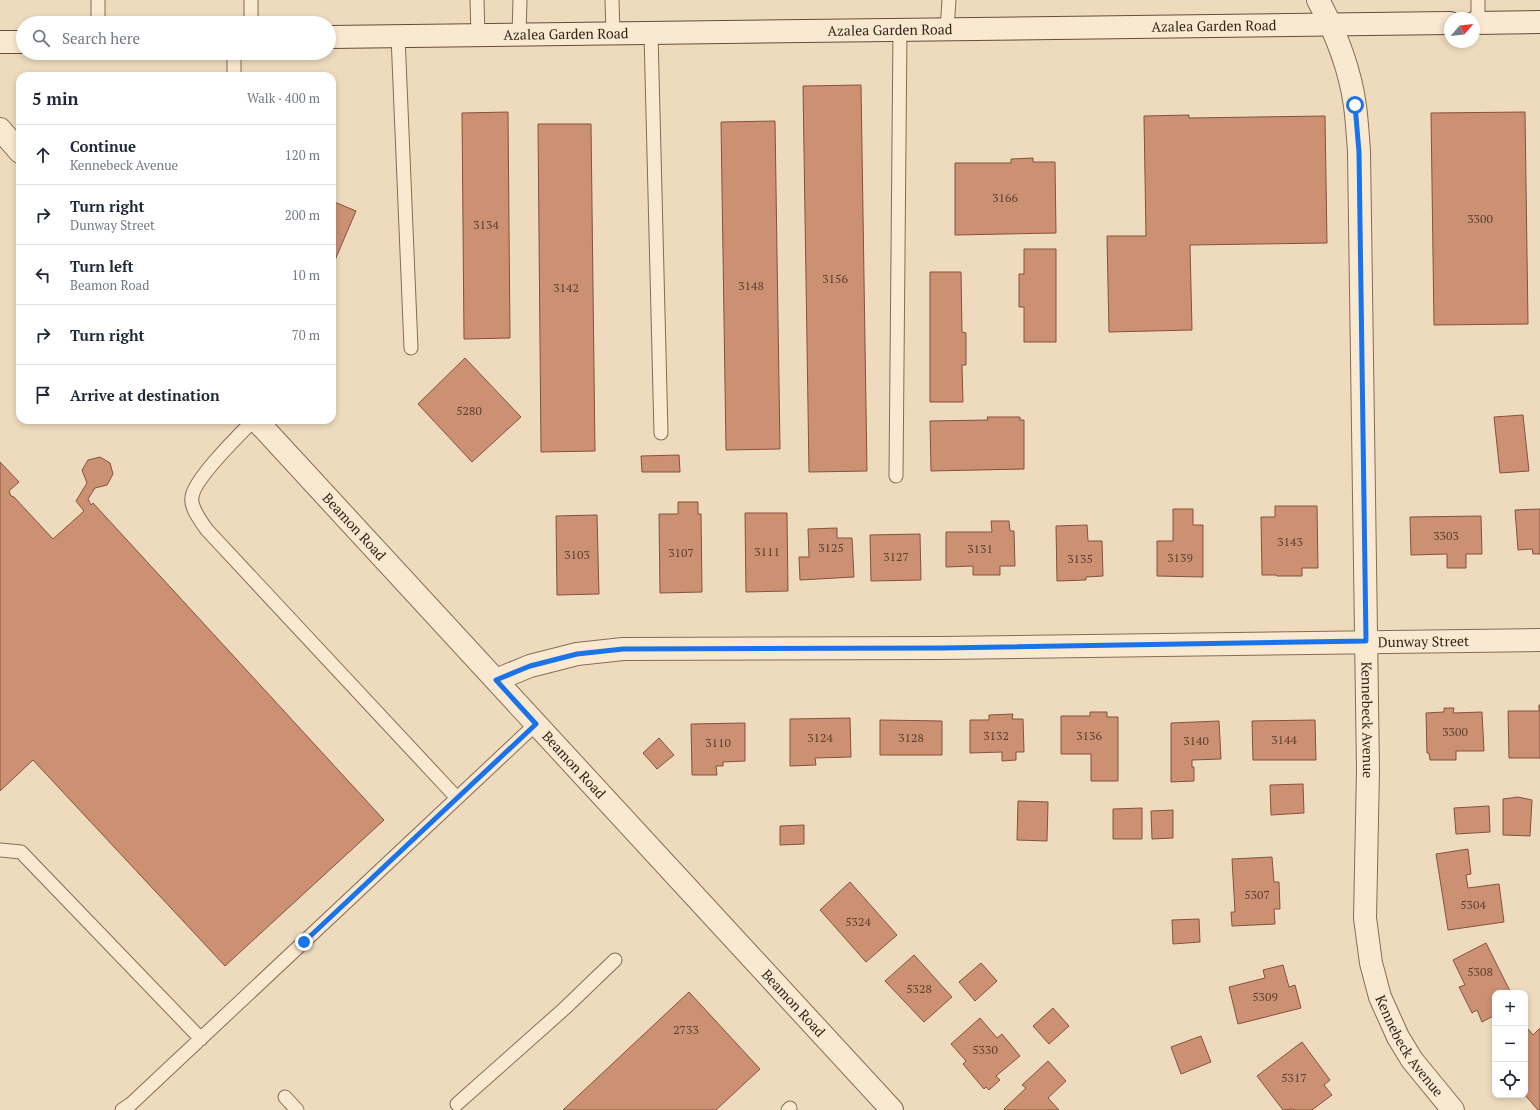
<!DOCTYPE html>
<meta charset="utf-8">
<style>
body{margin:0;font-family:"PT Serif",serif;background:#f6f6f7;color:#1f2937}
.controls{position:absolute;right:12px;bottom:12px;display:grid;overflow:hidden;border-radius:8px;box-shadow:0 2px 6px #0003}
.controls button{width:36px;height:36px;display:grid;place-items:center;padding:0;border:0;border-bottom:1px solid #e0e1e3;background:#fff;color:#1f2937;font:20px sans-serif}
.compass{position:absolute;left:1444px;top:12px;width:36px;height:36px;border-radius:50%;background:#fff;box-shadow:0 2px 6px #0003;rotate:62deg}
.stop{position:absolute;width:12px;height:12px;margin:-9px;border:3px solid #1a73e8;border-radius:50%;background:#fff}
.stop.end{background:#1a73e8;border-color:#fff;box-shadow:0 1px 4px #0008}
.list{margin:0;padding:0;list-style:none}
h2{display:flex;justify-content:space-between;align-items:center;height:52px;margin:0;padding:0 16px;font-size:17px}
h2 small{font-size:13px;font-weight:400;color:#747a83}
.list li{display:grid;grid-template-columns:26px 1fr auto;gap:12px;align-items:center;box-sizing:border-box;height:60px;padding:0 16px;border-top:1px solid #e0e1e3}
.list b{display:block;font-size:15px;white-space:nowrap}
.list p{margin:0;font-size:13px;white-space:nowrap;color:#747a83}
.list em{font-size:13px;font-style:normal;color:#747a83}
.icon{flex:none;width:22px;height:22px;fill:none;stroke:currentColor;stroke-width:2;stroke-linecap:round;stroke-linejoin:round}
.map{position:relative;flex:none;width:1540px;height:1110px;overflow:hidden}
.search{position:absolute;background:#fff;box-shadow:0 2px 6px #0003;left:16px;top:16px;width:320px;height:44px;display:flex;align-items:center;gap:10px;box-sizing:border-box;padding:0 14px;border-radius:22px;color:#747a83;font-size:15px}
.panel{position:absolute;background:#fff;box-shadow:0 2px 6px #0003;left:16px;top:72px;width:320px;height:352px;border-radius:12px}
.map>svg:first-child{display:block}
.building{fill:#cc9073;stroke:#85523c}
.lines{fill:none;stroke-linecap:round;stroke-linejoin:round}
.service-casing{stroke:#866b57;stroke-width:15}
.minor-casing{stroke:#866b57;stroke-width:24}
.secondary-casing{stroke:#674c3a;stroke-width:24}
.service{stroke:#f9e9d1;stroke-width:13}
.minor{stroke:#f9e9d1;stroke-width:22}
.secondary{stroke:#f9e9d1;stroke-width:22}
.route{stroke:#1a73e8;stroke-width:5}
.labels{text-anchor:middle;stroke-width:4;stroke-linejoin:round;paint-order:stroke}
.number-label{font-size:12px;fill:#5b4031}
.street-label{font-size:14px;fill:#35251b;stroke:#f5e6cd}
</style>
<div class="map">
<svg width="1540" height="1110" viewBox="0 0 1540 1110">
<rect width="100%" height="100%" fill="#eedbbe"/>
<path class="building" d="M861 85 867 471 809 472 803 86Z
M508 112 510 338 464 339 462 113Z
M1525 112 1528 324 1434 325 1431 113Z
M1189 115V118L1325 116 1327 243 1190 245 1192 330 1109 332 1107 236H1146L1144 116Z
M775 121 780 449 726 450 721 122Z
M538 124H591L595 451 541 452Z
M1033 158V162H1055L1056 233 955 235V163H1011V159Z
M332 201 356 211 332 267Z
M1024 249H1056V342H1024V307H1019V274H1024Z
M930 272H961L962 332 966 333V365H962L963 402H930Z
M465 358 521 417 472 462 418 404Z
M1523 415 1529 471 1500 473 1494 417Z
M987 417H1020V420H1024V469L931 471 930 421 988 420Z
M679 455 680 472H642L641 456Z
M100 457 110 463 113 474 107 485 95 488 88 499 91 505 93 503 384 820 225 966 33 760 0 791V462L19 482 9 491 11 496 14 497 53 539 84 511 76 501 87 483 82 470 88 460Z
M678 502H698V514H701L702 592 660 593 659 514H678Z
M1275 506H1317L1318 568H1302V576H1277L1276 575H1262L1261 517H1275Z
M1173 509H1193V525H1203V577L1157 576V541H1173Z
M1540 509V554H1533L1532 549 1518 550 1515 510Z
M745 513H787L788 591 746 592Z
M597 515 599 594 557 595 556 516Z
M1481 516 1482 554H1466V568H1447V554L1411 555 1410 517Z
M991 521H1009L1010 531H1014L1015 566H1000V575H973V566L946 567V532H992Z
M1087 525 1088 541H1102L1103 576 1086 577V580L1057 581 1056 526Z
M837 528V538H852L854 577 800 580 799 557H809L808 529Z
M920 534 921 580 871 581 870 535Z
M1539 705H1540V758H1509L1508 711H1539Z
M1444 708H1454L1453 713 1482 712 1484 751H1456V760H1430L1429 753H1427L1426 713 1444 712Z
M1090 712H1107V717H1118V781H1091V754H1061V716H1090Z
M1013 714 1012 719H1023L1024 752H1016V760L1002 761V752L970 753V720H989V715Z
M850 718 851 757 815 758 816 765 790 766V719Z
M880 720 942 721V755H880Z
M1315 720 1316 760H1253L1252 721Z
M1219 721 1221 759 1192 760V767H1194V781L1171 782V723Z
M745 723V761L723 762V766H716L717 775H692L691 724Z
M659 738 674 755 657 769 643 753Z
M1303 784 1304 813 1271 815 1270 785Z
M1518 797 1532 800 1530 836 1503 835V799Z
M1018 801 1048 802 1047 841 1017 840Z
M1489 806 1490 832 1456 834 1454 808Z
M1142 808V839H1113V809Z
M1173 810V838L1152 839 1151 811Z
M804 825V844L780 845V826Z
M1468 849 1471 874 1466 875 1468 888 1499 884 1504 922 1448 930 1436 854Z
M1272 857 1274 882H1279L1280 909H1274L1275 924 1232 926 1231 912H1235L1232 859Z
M850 882 897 935 866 962 820 910Z
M1199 919 1200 942 1173 944 1172 920Z
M1486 943 1511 993H1495V1015L1482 1022 1477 1010 1472 1013 1459 987 1465 985 1453 960Z
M914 955 952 997 924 1022 885 981Z
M981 963 997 981 975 1001 959 982Z
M1283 965 1289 987 1295 985 1301 1008 1238 1024 1229 987 1265 978 1263 970Z
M689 992 760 1069 716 1110H563Z
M1053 1008 1069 1026 1049 1044 1033 1026Z
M980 1018 997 1038 1002 1034 1020 1056 996 1076 1000 1080 989 1090 986 1087 984 1089 963 1064 966 1061 951 1044Z
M1540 1028V1110H1538L1525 1095V1032L1528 1029 1533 1035Z
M1201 1036 1211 1062 1181 1074 1171 1047Z
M1302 1042 1330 1080 1324 1085 1332 1095 1312 1110H1294L1293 1109 1283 1110 1257 1076Z
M1048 1061 1066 1081 1048 1098 1059 1110H1005L1004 1109 1026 1088 1022 1085Z"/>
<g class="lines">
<g class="service-casing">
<path id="service" d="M98 0V23
M251 0V23
M477 0 478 35
M612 0 613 33
M1478 23V0
M947 29 949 0
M651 33 661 433
M519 34 520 0
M398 36 411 348
M234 76V53
M254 420C240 434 194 479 192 497 190 508 201 521 207 530L457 798
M896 476 900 30
M0 850 21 852 201 1039
M285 1097 297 1110
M457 1104 564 1009 615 960
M122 1110 131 1104 536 724
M788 1110 790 1108"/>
</g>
<g class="minor-casing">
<g id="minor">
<path id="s1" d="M1318 0C1336 33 1350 69 1355 106 1357 121 1358 137 1359 152L1368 770 1365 918 1371 963 1380 997 1398 1037 1412 1060 1453 1110"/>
<path d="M0 129 20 152"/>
<path id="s2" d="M256 420 892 1110"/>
<path id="s3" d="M496 680 530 666 577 654 623 649 942 648 1540 640"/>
</g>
</g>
<g class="secondary-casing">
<g id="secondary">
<path d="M1474 23 1540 22"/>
<path id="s4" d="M329 37 1450 23"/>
<path d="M0 42H23"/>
</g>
</g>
<use href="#service" class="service"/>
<use href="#minor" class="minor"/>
<use href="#secondary" class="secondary"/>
</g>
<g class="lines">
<path class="route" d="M304 942 536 724 496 680 530 666 577 654 623 649 942 648 1366 641 1359 152 1355 105"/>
</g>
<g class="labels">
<g class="number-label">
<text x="1005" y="202">3166</text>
<text x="1480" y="223">3300</text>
<text x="486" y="229">3134</text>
<text x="835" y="283">3156</text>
<text x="751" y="290">3148</text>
<text x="566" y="292">3142</text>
<text x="469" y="415">5280</text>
<text x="1446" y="540">3303</text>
<text x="1290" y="546">3143</text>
<text x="831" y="552">3125</text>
<text x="980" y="553">3131</text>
<text x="767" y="556">3111</text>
<text x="681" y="557">3107</text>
<text x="577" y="559">3103</text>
<text x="896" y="561">3127</text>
<text x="1180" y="562">3139</text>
<text x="1080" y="563">3135</text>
<text x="1455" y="736">3300</text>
<text x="996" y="740">3132</text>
<text x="1089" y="740">3136</text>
<text x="820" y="742">3124</text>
<text x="911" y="742">3128</text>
<text x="1284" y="744">3144</text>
<text x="1196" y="745">3140</text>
<text x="718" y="747">3110</text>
<text x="1257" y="899">5307</text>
<text x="1473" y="909">5304</text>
<text x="858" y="926">5324</text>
<text x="1480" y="976">5308</text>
<text x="919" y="993">5328</text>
<text x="1265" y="1001">5309</text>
<text x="686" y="1034">2733</text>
<text x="985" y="1054">5330</text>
<text x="1294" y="1082">5317</text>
</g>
<g class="street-label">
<text dy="5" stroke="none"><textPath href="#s4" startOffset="885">Azalea Garden Road</textPath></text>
<text dy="5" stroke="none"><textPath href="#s4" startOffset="561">Azalea Garden Road</textPath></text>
<text dy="5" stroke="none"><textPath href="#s4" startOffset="237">Azalea Garden Road</textPath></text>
<text dy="5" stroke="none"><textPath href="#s2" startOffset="145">Beamon Road</textPath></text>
<text dy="5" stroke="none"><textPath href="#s3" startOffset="932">Dunway Street</textPath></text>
<text dy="5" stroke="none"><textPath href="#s1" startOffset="727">Kennebeck Avenue</textPath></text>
<text dy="5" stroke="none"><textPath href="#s2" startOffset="469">Beamon Road</textPath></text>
<text dy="5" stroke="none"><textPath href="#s2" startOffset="793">Beamon Road</textPath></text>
<text dy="5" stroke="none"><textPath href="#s1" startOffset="1063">Kennebeck Avenue</textPath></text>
</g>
</g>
</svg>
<div class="controls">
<button>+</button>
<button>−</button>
<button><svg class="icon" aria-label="locate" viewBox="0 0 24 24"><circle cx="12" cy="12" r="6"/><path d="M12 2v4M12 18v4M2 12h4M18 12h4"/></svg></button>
</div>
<svg class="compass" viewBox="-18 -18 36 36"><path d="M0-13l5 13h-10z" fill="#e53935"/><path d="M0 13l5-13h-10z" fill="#747a83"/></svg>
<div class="stop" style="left:1355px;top:105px"></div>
<div class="stop end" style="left:304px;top:942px"></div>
<div class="search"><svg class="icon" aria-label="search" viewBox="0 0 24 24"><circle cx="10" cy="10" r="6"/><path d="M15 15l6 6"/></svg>Search here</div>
<section class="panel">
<h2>5 min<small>Walk · 400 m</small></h2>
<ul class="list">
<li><svg class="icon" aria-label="ahead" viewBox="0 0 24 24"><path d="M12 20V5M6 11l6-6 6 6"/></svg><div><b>Continue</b><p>Kennebeck Avenue</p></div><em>120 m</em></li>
<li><svg class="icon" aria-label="right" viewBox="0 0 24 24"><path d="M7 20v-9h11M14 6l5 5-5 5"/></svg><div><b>Turn right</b><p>Dunway Street</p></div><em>200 m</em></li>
<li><svg class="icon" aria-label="left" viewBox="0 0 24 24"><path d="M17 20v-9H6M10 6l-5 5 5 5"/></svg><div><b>Turn left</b><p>Beamon Road</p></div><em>10 m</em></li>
<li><svg class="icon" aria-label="right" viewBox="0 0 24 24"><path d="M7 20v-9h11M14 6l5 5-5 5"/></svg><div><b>Turn right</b></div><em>70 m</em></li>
<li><svg class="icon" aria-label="arrive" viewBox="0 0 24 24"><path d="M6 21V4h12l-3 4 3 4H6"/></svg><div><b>Arrive at destination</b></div></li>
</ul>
</section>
</div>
